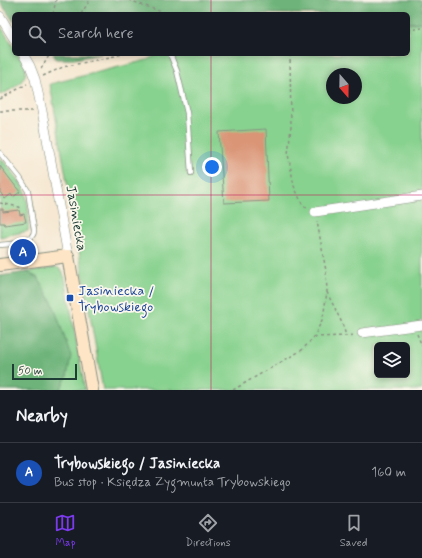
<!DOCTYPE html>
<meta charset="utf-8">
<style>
body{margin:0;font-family:Mynerve,sans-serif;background:#20242c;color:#f1f3f6}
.controls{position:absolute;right:12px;bottom:12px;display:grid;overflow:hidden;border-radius:6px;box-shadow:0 2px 6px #0003}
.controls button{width:36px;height:36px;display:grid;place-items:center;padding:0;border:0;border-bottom:1px solid #363941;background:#171b24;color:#f1f3f6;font:20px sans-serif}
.compass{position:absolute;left:326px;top:68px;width:36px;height:36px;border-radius:50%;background:#171b24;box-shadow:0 2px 6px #0003;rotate:160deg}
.scale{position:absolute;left:12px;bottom:10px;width:65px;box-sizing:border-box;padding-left:4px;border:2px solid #1f3d34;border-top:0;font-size:11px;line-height:14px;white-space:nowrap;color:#1f3d34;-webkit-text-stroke:3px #fbf7ec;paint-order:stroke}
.you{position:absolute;left:212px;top:167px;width:14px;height:14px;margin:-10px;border:3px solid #fff;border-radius:50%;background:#1a73e8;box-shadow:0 0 0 6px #1a73e833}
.badge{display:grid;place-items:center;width:26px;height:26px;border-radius:50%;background:#7c3aed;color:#fff;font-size:13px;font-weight:700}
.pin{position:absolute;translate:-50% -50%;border:2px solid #fff;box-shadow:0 1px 4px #0006}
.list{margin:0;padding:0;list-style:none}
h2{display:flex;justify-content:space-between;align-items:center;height:52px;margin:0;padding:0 16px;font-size:17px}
h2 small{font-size:13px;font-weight:400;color:#9ea1a6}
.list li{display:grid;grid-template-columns:26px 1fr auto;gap:12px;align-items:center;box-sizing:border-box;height:60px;padding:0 16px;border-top:1px solid #363941}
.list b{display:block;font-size:15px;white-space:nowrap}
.list p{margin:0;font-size:13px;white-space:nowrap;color:#9ea1a6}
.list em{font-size:13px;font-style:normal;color:#9ea1a6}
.icon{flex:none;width:22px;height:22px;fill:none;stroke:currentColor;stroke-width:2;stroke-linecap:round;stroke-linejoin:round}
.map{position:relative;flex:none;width:422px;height:390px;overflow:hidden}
.search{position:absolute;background:#171b24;box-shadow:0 2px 6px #0003;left:12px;right:12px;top:12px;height:44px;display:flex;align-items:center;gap:10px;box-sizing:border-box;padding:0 14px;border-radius:6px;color:#9ea1a6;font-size:15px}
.sheet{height:112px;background:#171b24}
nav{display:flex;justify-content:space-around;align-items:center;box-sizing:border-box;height:56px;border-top:1px solid #363941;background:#171b24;font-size:11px;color:#9ea1a6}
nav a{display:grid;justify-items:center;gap:2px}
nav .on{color:#7c3aed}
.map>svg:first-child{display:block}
.green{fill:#88d28f;stroke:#548862;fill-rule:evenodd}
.forest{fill:#6eb47a;stroke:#467857}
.building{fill:#da9476}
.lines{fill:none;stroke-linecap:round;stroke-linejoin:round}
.lane-casing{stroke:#8a9283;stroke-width:6}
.street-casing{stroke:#8a9283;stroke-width:10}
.secondary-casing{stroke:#8a9283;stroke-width:14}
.path{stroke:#8a9283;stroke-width:1.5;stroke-dasharray:3 3;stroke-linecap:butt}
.lane{stroke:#fff;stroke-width:4.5}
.street{stroke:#fff;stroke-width:9}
.secondary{stroke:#fee5c5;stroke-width:12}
.grid{fill:none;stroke:#c2185b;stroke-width:1;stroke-opacity:0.55}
.transit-dot{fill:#1a4fb4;stroke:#fbf7ec;stroke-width:1.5}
.labels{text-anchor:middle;stroke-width:3.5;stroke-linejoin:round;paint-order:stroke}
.street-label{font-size:14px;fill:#1f3d34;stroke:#fbf7ec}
.transit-label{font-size:14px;fill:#164399;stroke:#fbf7ec;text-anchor:start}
</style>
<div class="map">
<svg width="422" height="390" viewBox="0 0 422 390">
<rect width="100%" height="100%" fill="#fbf7ec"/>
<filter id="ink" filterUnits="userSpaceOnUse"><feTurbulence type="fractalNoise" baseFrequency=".025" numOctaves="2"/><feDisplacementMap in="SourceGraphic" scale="8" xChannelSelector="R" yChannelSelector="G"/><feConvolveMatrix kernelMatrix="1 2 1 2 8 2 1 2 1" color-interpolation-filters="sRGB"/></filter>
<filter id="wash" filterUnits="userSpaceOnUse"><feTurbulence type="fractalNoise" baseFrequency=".012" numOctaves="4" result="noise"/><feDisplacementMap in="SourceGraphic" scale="16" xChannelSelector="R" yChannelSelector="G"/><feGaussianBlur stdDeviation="0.9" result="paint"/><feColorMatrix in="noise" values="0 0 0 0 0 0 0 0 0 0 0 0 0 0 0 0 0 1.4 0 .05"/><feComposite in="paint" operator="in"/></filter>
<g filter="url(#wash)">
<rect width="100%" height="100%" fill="#f6e8d2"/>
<path class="green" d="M422 22V390H103L50 84 147 60 158 54H204L215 56 223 54H408V24ZM332 74H356V98H332ZM377 345H407V375H377Z
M0 25 14 48V54H18C20 58 23 61 25 65 30 81 11 90 0 95Z
M0 157C8 167 17 176 23 187 29 196 29 220 28 231L0 237Z
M57 267 62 271 65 278 85 390H60L67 376 70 356 53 304 38 278 27 272Z"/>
<path class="forest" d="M0 0H422V22L408 23V14H14V22L0 2Z
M53 54H101L74 59H56Z
M27 272 38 278 53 304 71 356 67 376 60 390H0V276Z"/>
<g id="blocks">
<path class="building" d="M266 129 269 201 224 203 219 132Z
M0 166 20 192 13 197 11 194 5 199 0 192Z
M0 209H3V212L19 210 20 215 24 214 26 222 5 225 4 223H0Z"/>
</g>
</g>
<g filter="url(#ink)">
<use href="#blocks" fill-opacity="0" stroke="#8a9283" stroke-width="1"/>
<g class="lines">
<g class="lane-casing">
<path id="lane" d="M170 54 177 71 187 113 191 173
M0 153 20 178 28 191 34 230C34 232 34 234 32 236 28 244 8 244 0 245"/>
</g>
<g class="street-casing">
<path id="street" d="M0 16 14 39
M23 54 30 66 35 79 42 111 68 256
M315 212 422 196
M362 333 422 325"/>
</g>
<g class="secondary-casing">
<path id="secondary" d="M0 265 68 256 92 390"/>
</g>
<path class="path" d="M129 0 167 14
M53 14 56 0
M81 14 90 0
M408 30 422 28
M290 54 291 127 288 154 294 186 303 206 307 208
M41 69 50 54
M43 76 63 67 124 54
M0 99 27 84
M0 111H34
M0 203 19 207 23 209
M327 292C330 300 335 307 338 315 342 322 344 329 346 336
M417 334 422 346
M314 337 346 336 354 335
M233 390 302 350 314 337 323 318 327 292 326 271 317 221"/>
<use href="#lane" class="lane"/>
<use href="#street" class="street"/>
<use href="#secondary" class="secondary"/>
</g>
</g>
<path class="grid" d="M211 0V14M211 54V390M0 195H422"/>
<rect class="transit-dot" x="66" y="294" width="8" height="8" rx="2"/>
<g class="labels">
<g class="street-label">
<text transform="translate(77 218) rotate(80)" y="5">Jasiniecka</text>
</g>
<g class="transit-label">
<text x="78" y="295">Jasiniecka /<tspan x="78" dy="16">Trybowskiego</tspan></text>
</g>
</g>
</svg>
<div class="controls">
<button><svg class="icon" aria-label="layers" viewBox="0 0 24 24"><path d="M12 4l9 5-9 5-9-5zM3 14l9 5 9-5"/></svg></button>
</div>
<svg class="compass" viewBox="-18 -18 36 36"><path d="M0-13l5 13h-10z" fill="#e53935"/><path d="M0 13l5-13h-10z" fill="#9ea1a6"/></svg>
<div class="scale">50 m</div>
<div class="you"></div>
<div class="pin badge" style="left:23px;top:252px;background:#1a4fb4">A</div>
<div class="search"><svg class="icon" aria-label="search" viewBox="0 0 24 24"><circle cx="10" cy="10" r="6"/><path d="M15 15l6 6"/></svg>Search here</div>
</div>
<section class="sheet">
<h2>Nearby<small></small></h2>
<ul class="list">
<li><span class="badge" style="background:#1a4fb4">A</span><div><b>Trybowskiego / Jasiniecka</b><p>Bus stop · Księdza Zygmunta Trybowskiego</p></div><em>160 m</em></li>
</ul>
</section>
<nav>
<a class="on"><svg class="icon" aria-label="map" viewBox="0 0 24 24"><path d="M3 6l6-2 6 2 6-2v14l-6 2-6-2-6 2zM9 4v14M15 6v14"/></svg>Map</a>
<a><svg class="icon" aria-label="directions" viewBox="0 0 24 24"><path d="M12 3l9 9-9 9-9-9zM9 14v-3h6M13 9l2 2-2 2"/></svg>Directions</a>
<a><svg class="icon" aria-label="saved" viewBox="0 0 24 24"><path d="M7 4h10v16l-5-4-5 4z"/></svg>Saved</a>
</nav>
